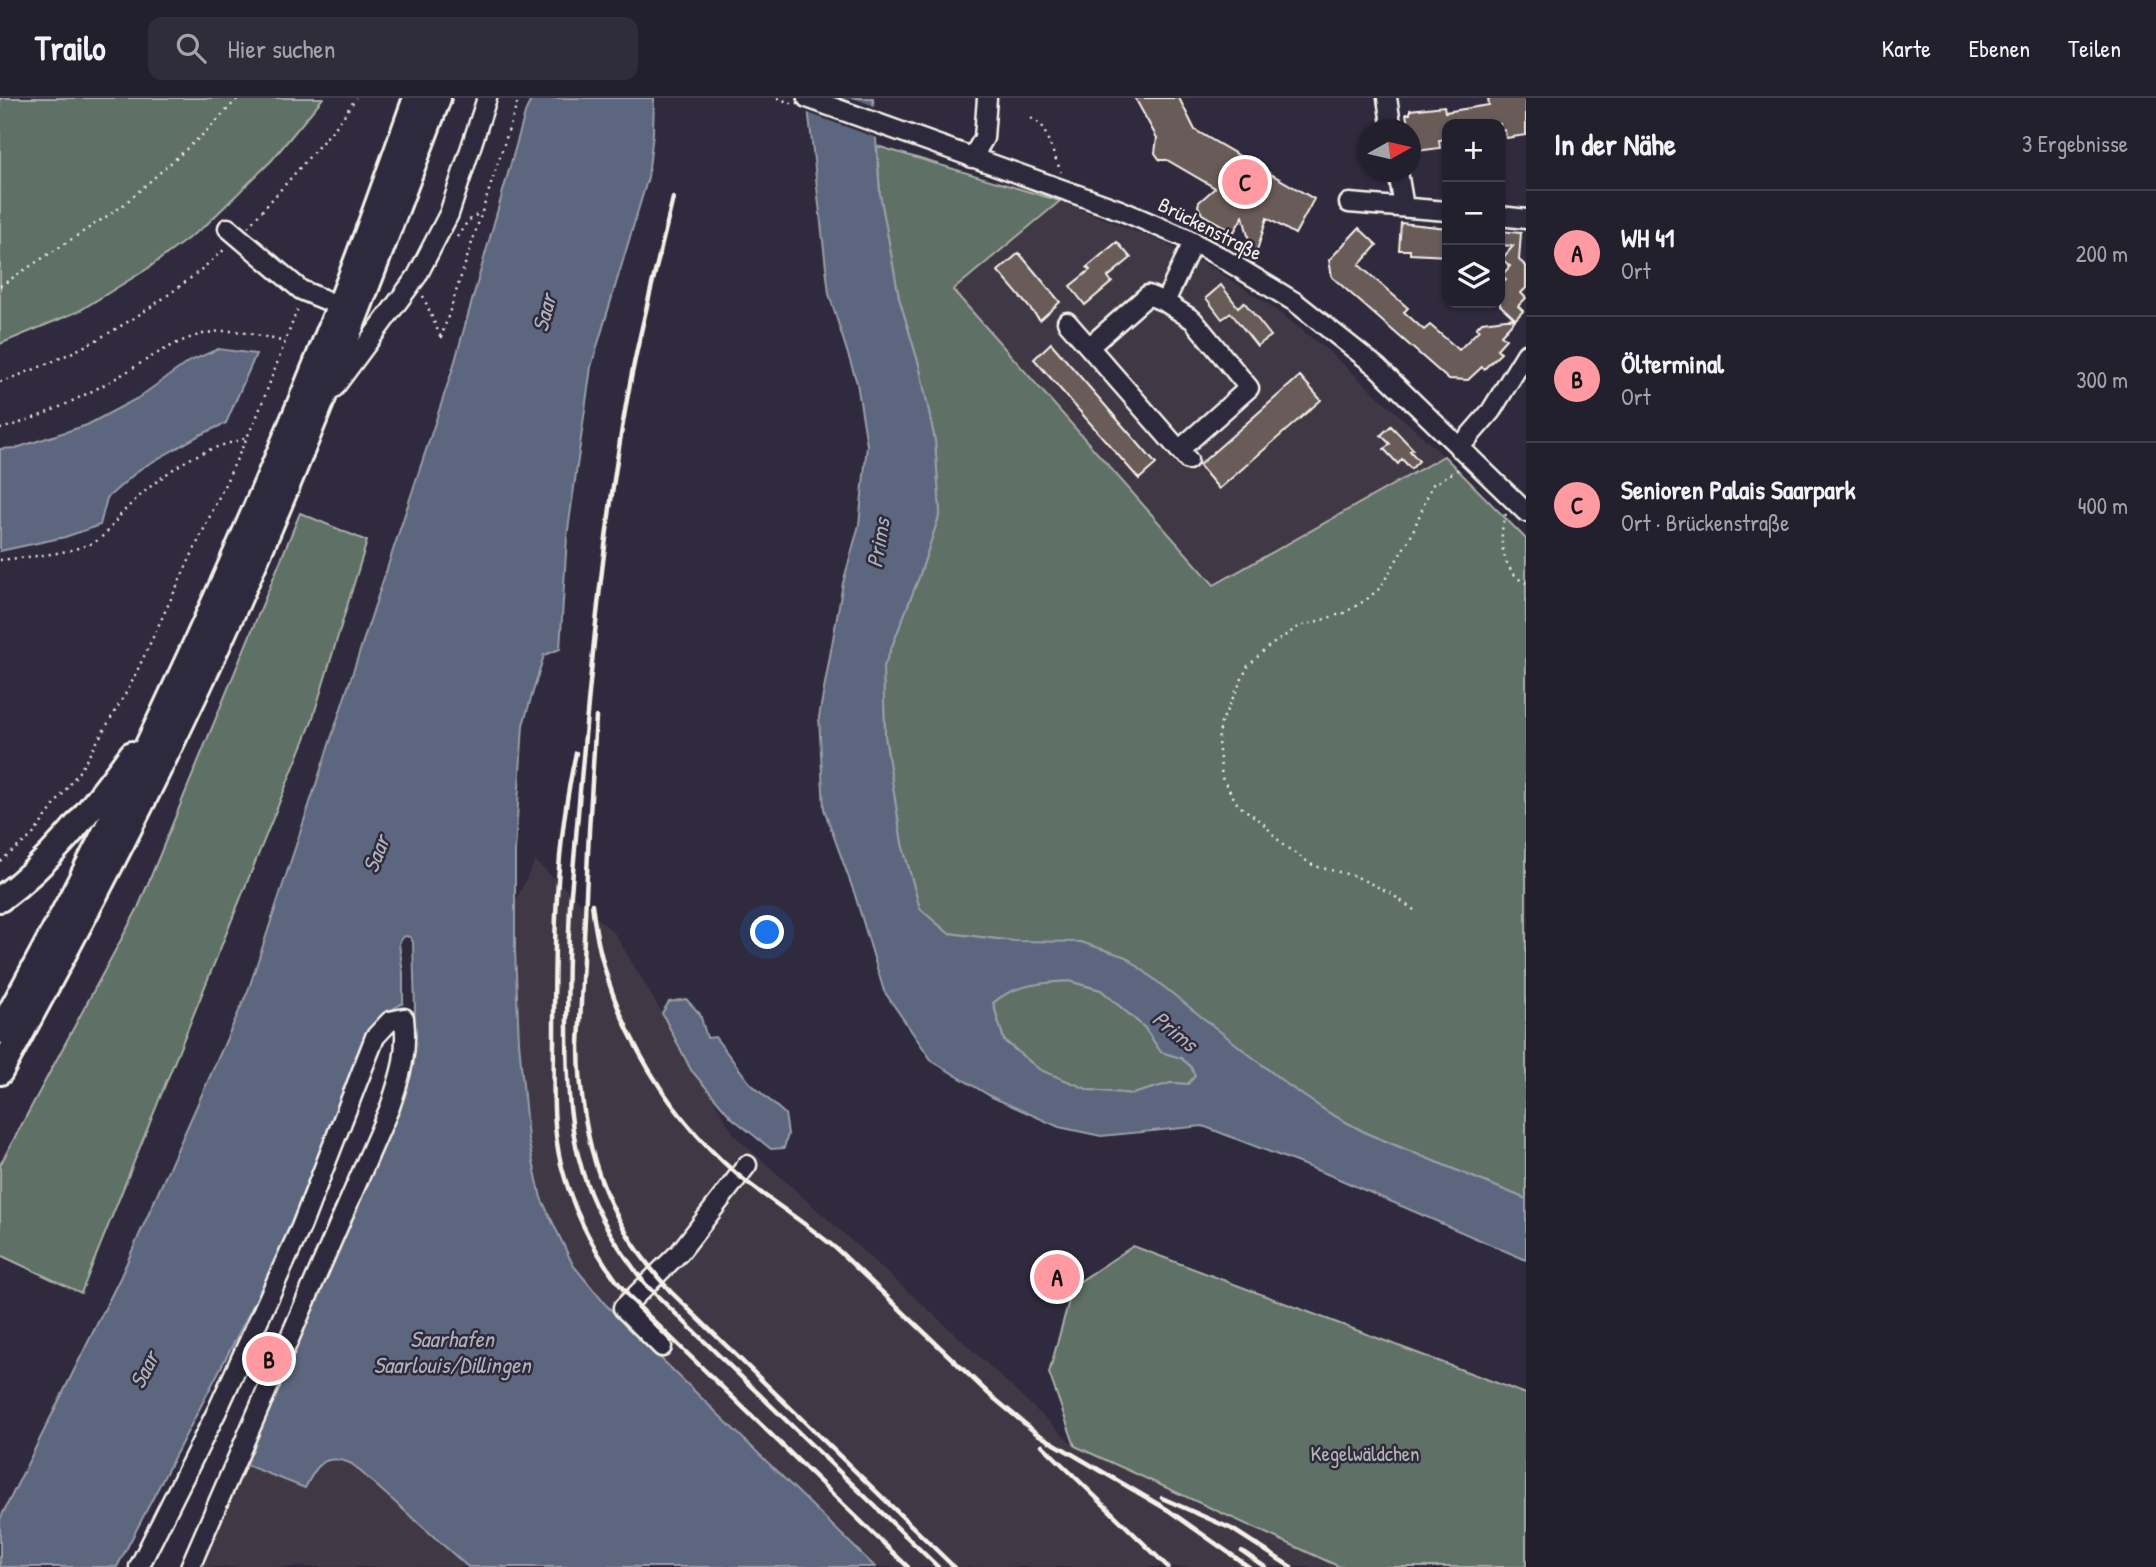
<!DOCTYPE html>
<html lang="de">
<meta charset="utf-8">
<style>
body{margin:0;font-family:"Patrick Hand",sans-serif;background:#2f2d3a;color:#f1f3f6}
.controls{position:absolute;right:21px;top:21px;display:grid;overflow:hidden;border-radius:14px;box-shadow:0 2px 5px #0004}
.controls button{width:63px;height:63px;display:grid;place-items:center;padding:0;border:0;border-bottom:2px solid #403e4a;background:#23202e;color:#f1f3f6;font:35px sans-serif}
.compass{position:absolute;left:1358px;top:21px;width:63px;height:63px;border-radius:50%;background:#23202e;box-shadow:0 2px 5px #0004;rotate:82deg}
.you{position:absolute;left:768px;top:835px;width:24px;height:24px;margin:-18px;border:5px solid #fff;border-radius:50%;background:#1a73e8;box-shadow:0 0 0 10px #1a73e833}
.badge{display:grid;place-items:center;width:46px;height:46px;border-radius:50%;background:#ff9aa2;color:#111;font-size:23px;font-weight:700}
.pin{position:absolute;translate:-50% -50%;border:4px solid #fff;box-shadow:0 2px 7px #0006}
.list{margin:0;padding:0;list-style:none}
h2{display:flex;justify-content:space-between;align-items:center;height:91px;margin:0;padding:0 28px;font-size:30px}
h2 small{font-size:23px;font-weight:400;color:#a3a3aa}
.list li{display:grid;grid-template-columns:46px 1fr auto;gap:21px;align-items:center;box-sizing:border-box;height:126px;padding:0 28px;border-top:2px solid #403e4a}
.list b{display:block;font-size:26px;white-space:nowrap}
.list p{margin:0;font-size:23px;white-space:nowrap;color:#a3a3aa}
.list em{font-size:23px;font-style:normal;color:#a3a3aa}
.icon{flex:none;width:38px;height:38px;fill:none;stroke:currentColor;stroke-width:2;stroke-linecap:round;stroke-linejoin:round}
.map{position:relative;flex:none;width:1526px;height:1469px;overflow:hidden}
header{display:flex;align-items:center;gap:42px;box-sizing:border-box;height:98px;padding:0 35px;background:#23202e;border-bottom:2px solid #403e4a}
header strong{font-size:33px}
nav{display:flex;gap:38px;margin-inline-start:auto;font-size:24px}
.search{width:490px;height:63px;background:#2f2d3a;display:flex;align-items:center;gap:18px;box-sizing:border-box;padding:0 24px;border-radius:14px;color:#a3a3aa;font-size:26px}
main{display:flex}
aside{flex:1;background:#23202e}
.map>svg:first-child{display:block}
.built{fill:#403945}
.green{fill:#5e6f66;stroke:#a9b0a7;stroke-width:2}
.water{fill:#5b667e;stroke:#989ea8;stroke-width:2;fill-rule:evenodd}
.pier{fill:#2f2a3d}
.building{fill:#695c58;stroke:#f4f1e8;stroke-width:2}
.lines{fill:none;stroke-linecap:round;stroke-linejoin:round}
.minor-casing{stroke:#f4f1e8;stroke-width:23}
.highway-casing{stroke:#f4f1e8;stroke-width:30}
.path{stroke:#f4f1e8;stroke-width:2.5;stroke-dasharray:2 5;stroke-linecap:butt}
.minor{stroke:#2f2a3d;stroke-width:18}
.highway{stroke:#2f2a3d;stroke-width:24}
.rail{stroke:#f4f1e8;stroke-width:4.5}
.labels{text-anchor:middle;stroke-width:5;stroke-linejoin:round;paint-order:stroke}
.street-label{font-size:21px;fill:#f4f1e8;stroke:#2f2a3d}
.park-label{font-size:21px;fill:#b0b6ae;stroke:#2f2a3d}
.water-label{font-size:23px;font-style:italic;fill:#afb2b8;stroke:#2f2a3d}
</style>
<header>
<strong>Trailo</strong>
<div class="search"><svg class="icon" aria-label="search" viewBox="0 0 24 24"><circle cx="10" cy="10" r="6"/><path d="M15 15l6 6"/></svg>Hier suchen</div>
<nav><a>Karte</a><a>Ebenen</a><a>Teilen</a></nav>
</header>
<main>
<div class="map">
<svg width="1526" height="1469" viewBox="0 0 1526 1469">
<rect width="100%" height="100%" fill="#2f2a3d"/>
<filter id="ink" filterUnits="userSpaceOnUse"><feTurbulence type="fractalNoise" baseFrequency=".0143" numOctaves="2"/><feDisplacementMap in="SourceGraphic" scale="14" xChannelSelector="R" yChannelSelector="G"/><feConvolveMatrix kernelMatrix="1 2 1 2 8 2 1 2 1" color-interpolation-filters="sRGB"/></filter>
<g filter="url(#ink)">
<path class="built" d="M1060 103 1159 143 1214 171 1271 208 1326 251 1444 358 1215 487 953 191Z
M535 763 615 836 735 1038 953 1234 1075 1348 1340 1469H185L241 1365Z"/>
<path class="green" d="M0 0H323L272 62 206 127 147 171 79 213 0 246Z
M877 48 1060 103 953 192 1214 487 1444 358 1526 441V1101L1368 1036 1329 1015 1289 988 1013 843 948 835 920 811 902 746 885 639 883 571 919 479 940 415 935 343 919 267 899 200 880 96Z
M300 415 367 443 311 626 81 1195 0 1157V1067L138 810Z
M1069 883 1101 892 1144 929 1161 954 1181 960 1192 969 1195 978 1188 986 1171 985 1133 996 1089 992 1040 972 1004 942 993 905C1014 886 1041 885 1069 883Z
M1133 1148 1526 1296V1469H1340L1075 1348 1049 1275 1073 1188Z"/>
<path class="water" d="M532 0H654L653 35 648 79 591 269 567 439 560 551 544 557 523 627 515 753V852L519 944 528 1041 541 1100 573 1167 605 1206 875 1469H468L352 1366C324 1354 317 1367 305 1390L241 1365 411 960 415 911 413 844 410 839 405 838 401 841 399 846 403 875V905L386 915 372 930 356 958 333 1028 267 1181 117 1469H0V1421L120 1180 248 893 453 270 526 12Z
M807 0H873L880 96 899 200 919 267 935 343 940 415 919 479 883 571 885 639 902 746 920 811 948 835 1013 843 1081 844 1126 859 1289 988 1329 1015 1368 1036 1526 1101V1162L1332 1078 1203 1028 1101 1038 1059 1029 992 999 932 963 884 893 855 797 824 711 819 619 843 485 859 427 867 347 857 285 829 196ZM1069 883 1101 892 1144 929 1161 954 1181 960 1191 969 1195 978 1188 986 1171 985 1133 996 1089 992 1040 972 1004 943 993 905C1014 886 1042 885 1069 883Z
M218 251 256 256 226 325 200 337 140 371 107 400 100 427 65 439 0 453V351L16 350 87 327 138 300 188 264Z
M686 901 700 916 707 940 715 939 750 985 785 1016 788 1036 784 1050 771 1051 731 1019 691 972 662 915 669 904Z"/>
<path class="pier" d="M804 0H853L877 9 880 41 805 14Z"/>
<path class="building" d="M1135 0H1179L1195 32 1314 101 1295 136 1267 120 1254 162 1243 118 1234 134 1202 116 1198 108 1199 104 1215 90 1167 62H1160L1155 55 1157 40Z
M1488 0H1526V37L1506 40 1505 32 1500 33V26H1447V41L1439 42 1440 50 1417 53 1416 51H1412L1410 32H1409L1406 16H1410V12L1444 8 1445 14 1489 7Z
M1401 125 1447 130V158L1410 156V152H1399Z
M1359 130 1377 147 1359 167 1408 210 1404 214 1424 232 1430 227 1459 252 1479 232 1476 230 1482 224 1514 220 1500 207V187L1506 181 1502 177 1510 168 1502 161 1513 148 1500 147V133L1521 135 1519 162 1526 168V190L1521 195 1526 200 1518 208 1523 213 1501 237 1506 241 1497 251 1501 255 1484 271 1482 269 1468 282 1448 281 1332 179 1329 162Z
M1117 144 1131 160 1108 179 1112 184 1085 207 1070 188 1090 172 1087 169Z
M1019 155 1060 204 1040 222 998 173Z
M1221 187 1238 209 1244 204 1271 238 1257 248 1231 215 1222 221 1206 200Z
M1051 245 1156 366 1139 381 1034 261Z
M1300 278 1321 302 1219 391 1199 367Z
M1391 328 1413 351 1410 353 1419 363 1411 371 1402 361 1398 366 1384 351 1390 346 1381 337Z"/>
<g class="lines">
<g class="minor-casing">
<path id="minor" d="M807 0 1120 112 1183 139 1219 158 1295 204 1377 269 1526 414
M1387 0 1392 32
M972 60 984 40 987 0
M1398 74 1404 109
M1349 105 1447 113
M1500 118 1526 121
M228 130 301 192 340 208
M1165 204 1193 144
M1067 224 1188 362
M1089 249 1148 197 1165 204 1193 222 1249 290 1179 352
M334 290 417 178 449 116 487 0
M1459 350 1491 313 1526 256
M662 1249 623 1210 680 1154 747 1067
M139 1469 217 1313 301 1129 375 939 390 923 404 920C408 956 401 976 390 1009L190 1469"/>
</g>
<g class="highway-casing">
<path id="highway" d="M0 801C54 762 92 709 132 656
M0 933C130 700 241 457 339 209 367 140 391 69 416 0
M0 974C83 822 164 668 235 509 309 342 374 171 438 0"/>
</g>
<path class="path" d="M777 0 794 6
M1031 20 1042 27 1061 74
M248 129 338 26 356 0
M457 139 468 123 481 114
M0 188 121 109 209 31 238 0
M423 198 441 240
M441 240 519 0
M0 284C83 256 161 209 226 150
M0 331C38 321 74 303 109 284 148 263 185 231 232 233 249 234 268 240 285 244
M1506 416C1497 438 1502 475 1526 485
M0 462C27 459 72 456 96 443 109 435 115 422 125 412 148 389 179 363 209 352 221 347 234 344 246 340
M0 763 32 738 81 671 130 588 258 316 299 207
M1414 812 1390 795 1355 778 1314 768 1283 747 1262 724 1238 707 1222 680 1218 644 1221 625 1248 568 1268 549 1298 529 1344 515 1366 502 1380 490 1411 438 1432 387 1459 371"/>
<use href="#minor" class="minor"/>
<use href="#highway" class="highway"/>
<path class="rail" d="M673 100C657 169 638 237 626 307 597 472 585 640 570 807 568 847 567 886 567 926 567 984 568 1040 590 1095 604 1129 624 1158 646 1187L938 1469
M596 619 589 733 579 947C580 1045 604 1121 671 1194L954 1469
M576 655C555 747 554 845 554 939 554 982 551 1025 561 1066 574 1117 597 1161 631 1201L908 1469
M592 806C603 909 659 1010 738 1077 771 1104 808 1126 840 1154L989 1296 1036 1335 1168 1412 1249 1469
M1042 1347 1168 1469
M1162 1400 1232 1431 1291 1469
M1242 1453 1265 1469"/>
</g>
</g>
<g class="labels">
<g class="street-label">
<text transform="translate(1210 131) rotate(27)" y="7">Brückenstraße</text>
</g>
<g class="park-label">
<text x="1365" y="1363">Kegelwäldchen</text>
</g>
<g class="water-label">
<text transform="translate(544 215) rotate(-76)" y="8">Saar</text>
<text transform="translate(878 445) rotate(-81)" y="8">Prims</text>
<text transform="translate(376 756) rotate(-69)" y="8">Saar</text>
<text transform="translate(1175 933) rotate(39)" y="8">Prims</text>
<text x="452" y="1249">Saarhafen<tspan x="452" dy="26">Saarlouis/Dillingen</tspan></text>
<text transform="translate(144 1272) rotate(-63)" y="8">Saar</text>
</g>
</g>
</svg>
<div class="controls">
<button>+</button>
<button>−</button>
<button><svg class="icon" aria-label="layers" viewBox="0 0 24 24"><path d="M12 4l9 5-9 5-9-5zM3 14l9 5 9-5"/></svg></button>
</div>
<svg class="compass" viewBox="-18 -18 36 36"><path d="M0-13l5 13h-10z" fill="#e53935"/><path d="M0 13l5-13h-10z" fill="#a3a3aa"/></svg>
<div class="you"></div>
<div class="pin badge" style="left:1057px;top:1179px">A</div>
<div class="pin badge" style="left:269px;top:1261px">B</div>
<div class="pin badge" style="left:1245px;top:84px">C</div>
</div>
<aside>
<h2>In der Nähe<small>3 Ergebnisse</small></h2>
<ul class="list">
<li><span class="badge">A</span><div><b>WH 41</b><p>Ort</p></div><em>200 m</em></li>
<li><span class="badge">B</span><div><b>Ölterminal</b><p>Ort</p></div><em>300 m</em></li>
<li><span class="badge">C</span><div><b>Senioren Palais Saarpark</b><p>Ort · Brückenstraße</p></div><em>400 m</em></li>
</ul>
</aside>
</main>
